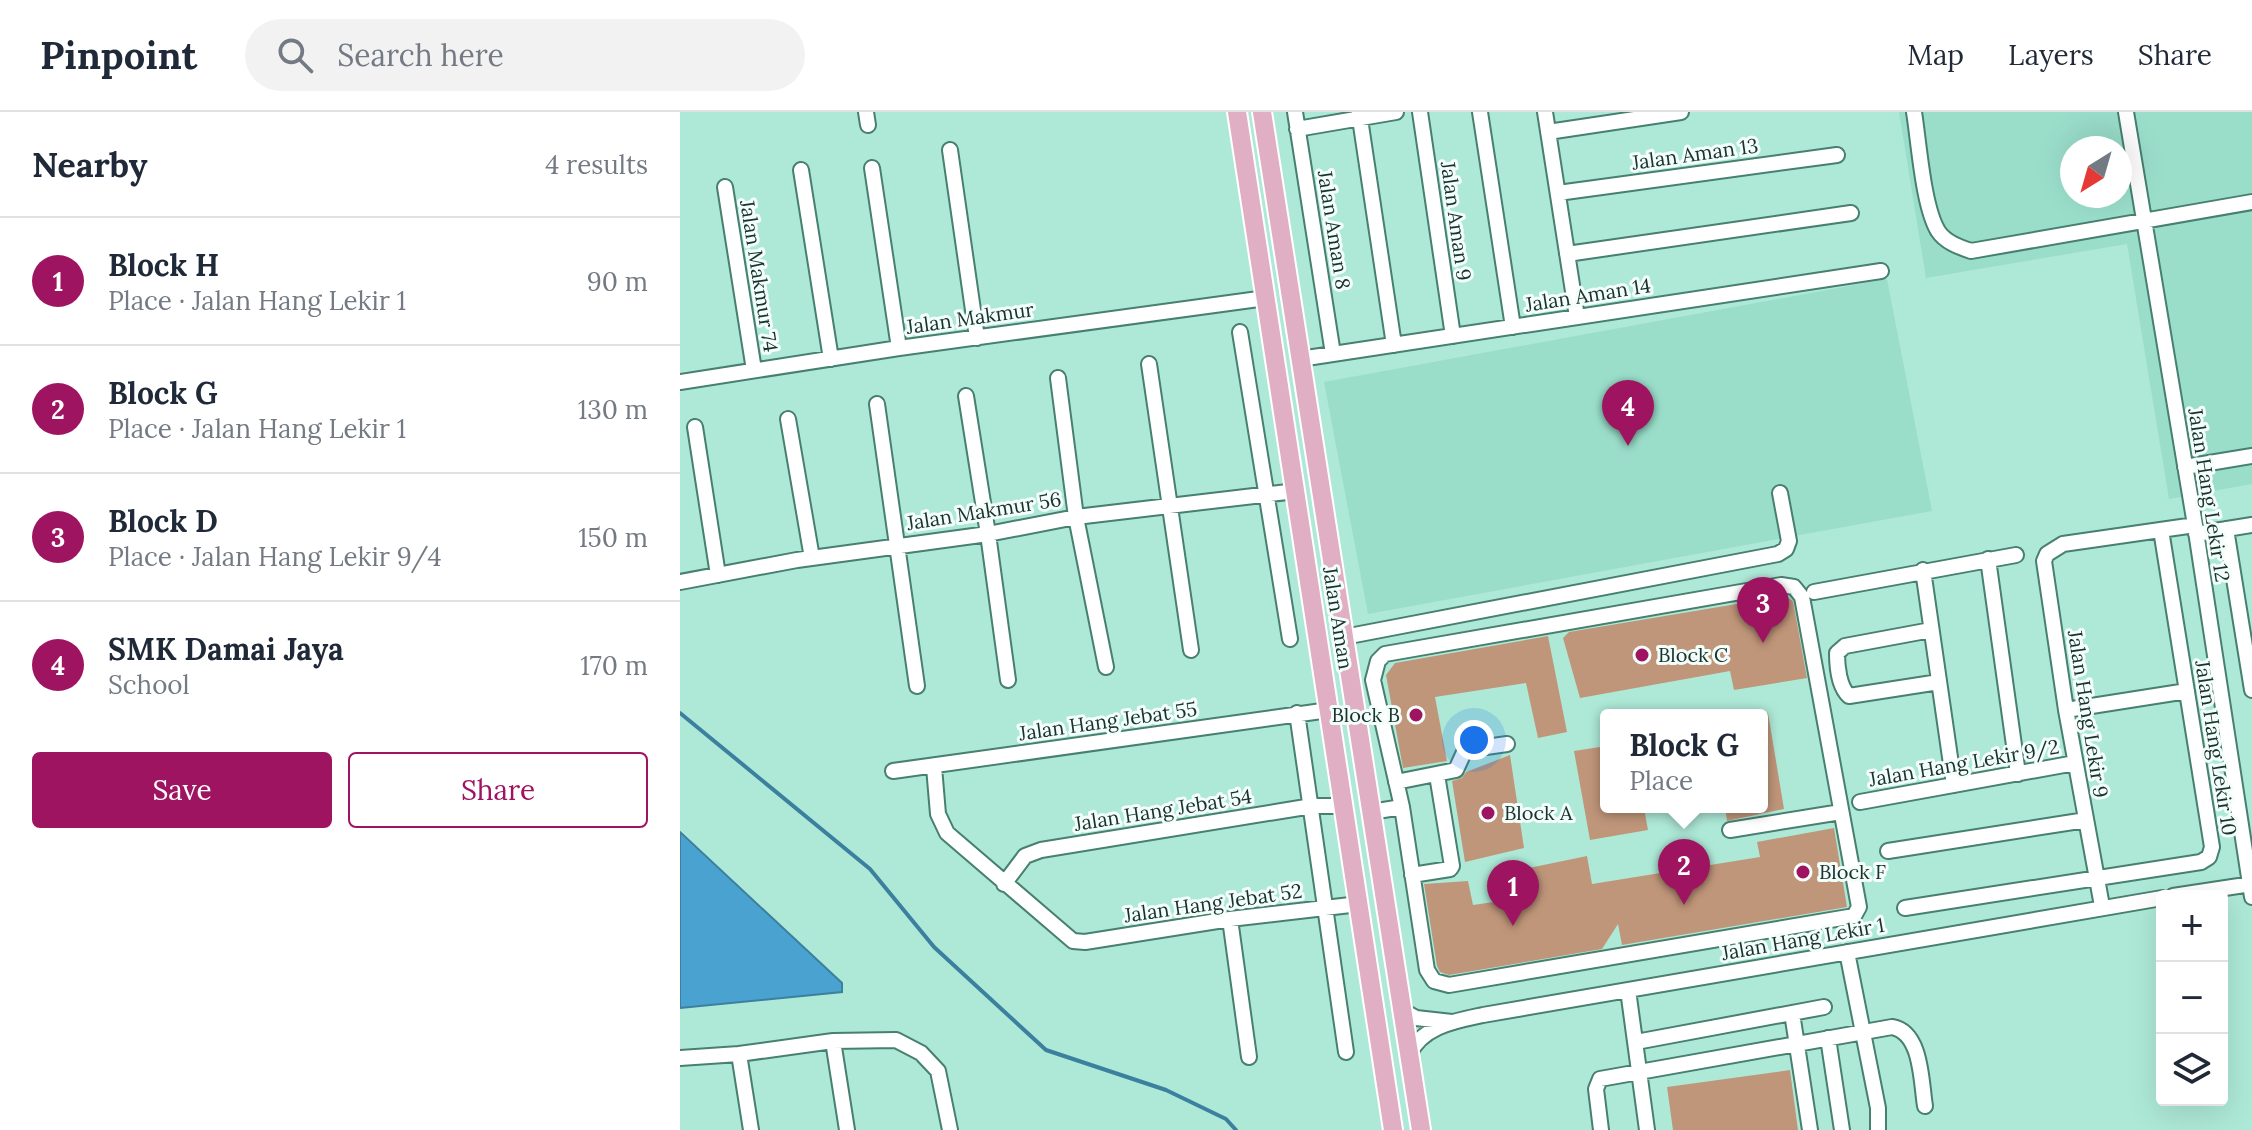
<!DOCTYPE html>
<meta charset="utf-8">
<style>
body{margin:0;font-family:Lora,serif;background:#f2f2f3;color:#1f2937}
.controls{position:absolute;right:24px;bottom:24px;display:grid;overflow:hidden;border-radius:8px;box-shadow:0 8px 32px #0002}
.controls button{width:72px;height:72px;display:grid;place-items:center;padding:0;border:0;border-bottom:2px solid #e0e1e3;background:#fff;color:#1f2937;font:40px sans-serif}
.compass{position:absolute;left:1380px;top:24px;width:72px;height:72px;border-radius:50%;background:#fff;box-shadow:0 8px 32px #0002;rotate:217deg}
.you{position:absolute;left:794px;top:628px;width:28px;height:28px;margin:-20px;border:6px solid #fff;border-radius:50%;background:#1a73e8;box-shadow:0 0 0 12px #1a73e833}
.badge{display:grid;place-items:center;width:52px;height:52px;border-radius:50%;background:#9f1460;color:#fff;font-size:26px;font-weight:700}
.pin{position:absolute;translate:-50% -66px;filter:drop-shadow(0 2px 4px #0008)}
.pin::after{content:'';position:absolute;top:42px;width:28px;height:24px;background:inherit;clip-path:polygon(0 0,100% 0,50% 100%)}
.popup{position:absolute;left:920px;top:597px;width:168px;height:104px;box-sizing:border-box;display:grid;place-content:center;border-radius:8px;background:#fff;filter:drop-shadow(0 2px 6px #0005);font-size:26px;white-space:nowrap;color:#747a83}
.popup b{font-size:30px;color:#1f2937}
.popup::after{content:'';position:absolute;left:50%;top:100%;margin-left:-16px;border:16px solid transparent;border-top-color:#fff}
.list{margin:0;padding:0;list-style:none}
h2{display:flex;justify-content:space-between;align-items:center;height:104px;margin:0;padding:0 32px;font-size:34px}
h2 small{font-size:26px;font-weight:400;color:#747a83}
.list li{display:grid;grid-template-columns:52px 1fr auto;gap:24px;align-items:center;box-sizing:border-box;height:128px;padding:0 32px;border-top:2px solid #e0e1e3}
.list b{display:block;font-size:30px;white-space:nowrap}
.list p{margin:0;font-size:26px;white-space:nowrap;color:#747a83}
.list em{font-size:26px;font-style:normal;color:#747a83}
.actions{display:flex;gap:16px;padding:24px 32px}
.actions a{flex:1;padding:18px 0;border:2px solid #9f1460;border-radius:8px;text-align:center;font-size:28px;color:#9f1460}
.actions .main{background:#9f1460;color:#fff}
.icon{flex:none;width:44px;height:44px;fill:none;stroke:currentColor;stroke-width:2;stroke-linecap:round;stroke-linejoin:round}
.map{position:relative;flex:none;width:1572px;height:1018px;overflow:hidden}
header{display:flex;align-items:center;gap:48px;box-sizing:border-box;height:112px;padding:0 40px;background:#fff;border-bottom:2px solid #e0e1e3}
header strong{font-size:38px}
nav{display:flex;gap:44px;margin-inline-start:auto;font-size:28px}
.search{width:560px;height:72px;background:#f2f2f3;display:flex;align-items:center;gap:20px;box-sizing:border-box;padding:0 28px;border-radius:44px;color:#747a83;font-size:30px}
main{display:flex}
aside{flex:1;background:#fff}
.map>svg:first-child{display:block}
.built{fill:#9adeca;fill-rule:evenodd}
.water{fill:#4aa2d0;stroke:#3c809f;stroke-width:2}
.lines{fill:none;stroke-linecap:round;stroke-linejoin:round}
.stream{stroke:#3c809f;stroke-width:4}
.building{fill:#c0967a}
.minor-casing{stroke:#477f70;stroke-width:18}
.major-casing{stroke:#fff;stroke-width:22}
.minor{stroke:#fff;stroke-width:14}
.major{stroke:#e0afc3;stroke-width:18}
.poi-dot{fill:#9f1460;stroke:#f3fefb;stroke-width:3}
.labels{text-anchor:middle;stroke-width:6;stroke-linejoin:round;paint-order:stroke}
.street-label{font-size:20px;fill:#1a322c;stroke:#f3fefb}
.poi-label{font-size:20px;fill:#1a322c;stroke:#f3fefb;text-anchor:start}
</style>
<header>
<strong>Pinpoint</strong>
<div class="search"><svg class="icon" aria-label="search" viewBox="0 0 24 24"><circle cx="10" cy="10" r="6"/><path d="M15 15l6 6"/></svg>Search here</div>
<nav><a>Map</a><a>Layers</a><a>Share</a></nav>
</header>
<main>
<aside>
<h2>Nearby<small>4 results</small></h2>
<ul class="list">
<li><span class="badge">1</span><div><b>Block H</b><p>Place · Jalan Hang Lekir 1</p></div><em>90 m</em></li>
<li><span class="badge">2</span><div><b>Block G</b><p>Place · Jalan Hang Lekir 1</p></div><em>130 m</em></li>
<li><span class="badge">3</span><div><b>Block D</b><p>Place · Jalan Hang Lekir 9/4</p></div><em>150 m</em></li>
<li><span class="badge">4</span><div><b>SMK Damai Jaya</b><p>School</p></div><em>170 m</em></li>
</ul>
<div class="actions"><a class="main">Save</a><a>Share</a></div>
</aside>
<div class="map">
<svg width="1572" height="1018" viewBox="0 0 1572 1018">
<rect width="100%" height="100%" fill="#aee9d7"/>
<path class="built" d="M1219 0H1572V372L1489 387 1447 132 1246 166ZM1392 36H1440V84H1392Z
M1207 167 1252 399 688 502 644 270Z"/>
<path class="water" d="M0 720 162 871V880L0 896Z"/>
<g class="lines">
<path class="stream" d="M0 601 190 757 254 835 366 938 486 978 546 1007 556 1018"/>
</g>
<path class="building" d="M1105 484 1113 489 1127 566 1054 578 1050 559 900 586 883 526 889 520Z
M868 524 887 620 858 626 846 571 755 585 767 649 723 656 706 563 715 551Z
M1088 601 1104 697 1047 709 1045 695H1082V602Z
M926 634V695H952V698L964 696 968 718 910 728 894 639Z
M830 643 844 736 785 750 772 669 782 666 786 660Z
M1154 716 1167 795 942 833 938 812 922 837 769 863 760 860 757 854 744 772 788 769 793 793 847 785 852 777 849 756 907 744 912 772 1080 745 1077 730Z
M1110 958 1118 1018H993L987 975Z"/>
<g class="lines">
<g class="minor-casing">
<path id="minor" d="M186 0 188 13
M615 0 653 242
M679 0 714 233
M740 0 773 224
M800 0 833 215
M865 0 897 205
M1234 0C1239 31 1243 94 1258 119 1265 130 1279 135 1291 139L1572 90
M1446 0 1515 413 1572 785
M617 17 716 0
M868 20 1001 0
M270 38 297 226
M192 56 219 236
M121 58 151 247
M45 75 74 258
M878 81 1157 43
M887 142 1171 101
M560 220 610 527
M620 247 1201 159
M469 252 511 538
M378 266 396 405 426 555
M0 270 219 236 586 186
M286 284 308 422 328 568
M197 292 237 574
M108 307 132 446
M15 315 38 463
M1505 355 1572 344
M1546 417 1572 578
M1516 422 1572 413
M1308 447 1338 662
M1243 458 1274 673
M0 470 117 448 308 422 396 405 616 379
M1101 473 1114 475 1122 485 1179 795 1174 804 769 873 754 869 747 858 722 695 693 568 698 549 705 542Z
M1134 480 1336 443
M1251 518 1165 534 1157 541C1157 554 1159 575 1169 584L1259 570
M664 525 1098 442 1106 437 1109 429 1100 381
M1386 598 1507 579
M617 601 666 940
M254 655 258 702 267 721 393 829 405 830 550 807 679 792
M213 659 649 598
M716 670 776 658 785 638 827 632
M1180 690 1395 651
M691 700 722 695
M1050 718 1161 700
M1208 739 1406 708
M732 763 770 757 772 754 757 663
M324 772 345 744 361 738 632 694H664
M1493 784 1572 772
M1422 794 1386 598 1364 449 1367 442 1383 432 1515 413
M1225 796 1521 750 1529 745 1532 735 1481 418
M550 807 569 945
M1167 840 1198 996V1018
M948 878 967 1018
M723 899 736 906 772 910
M1112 901 1130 1018
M1148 926 1162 1018
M153 929 167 1018
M956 930 1144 895
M59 942 71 1018
M729 943C742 914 775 909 803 903L1482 786
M0 946 59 942 153 929 216 928 241 941 258 959 270 1018
M921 1018 916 977 920 967 1212 915C1242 920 1241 970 1245 994"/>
</g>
<g class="major-casing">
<path id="major" d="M557 0 713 1018
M582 0 741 1018"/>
</g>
<use href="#minor" class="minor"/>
<use href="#major" class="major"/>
</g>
<g class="poi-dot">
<circle cx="962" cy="543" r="8"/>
<circle cx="736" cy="603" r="8"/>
<circle cx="808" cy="701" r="8"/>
<circle cx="1123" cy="760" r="8"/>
</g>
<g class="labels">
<g class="street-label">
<text transform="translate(1015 42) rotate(-8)" y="7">Jalan Aman 13</text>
<text transform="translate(776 109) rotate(82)" y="7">Jalan Aman 9</text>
<text transform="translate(654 118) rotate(81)" y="7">Jalan Aman 8</text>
<text transform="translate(79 164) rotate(81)" y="7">Jalan Makmur 74</text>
<text transform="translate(908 183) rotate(-9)" y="7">Jalan Aman 14</text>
<text transform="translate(290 206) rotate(-8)" y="7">Jalan Makmur</text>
<text transform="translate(1529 383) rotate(81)" y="7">Jalan Hang Lekir 12</text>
<text transform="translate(304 399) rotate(-9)" y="7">Jalan Makmur 56</text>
<text transform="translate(658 506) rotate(81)" y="7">Jalan Aman</text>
<text transform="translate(1408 602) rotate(81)" y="7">Jalan Hang Lekir 9</text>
<text transform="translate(428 609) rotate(-8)" y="7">Jalan Hang Jebat 55</text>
<text transform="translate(1536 636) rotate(81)" y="7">Jalan Hang Lekir 10</text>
<text transform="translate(1284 651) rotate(-10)" y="7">Jalan Hang Lekir 9/2</text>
<text transform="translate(483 698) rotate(-9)" y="7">Jalan Hang Jebat 54</text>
<text transform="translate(533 791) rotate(-8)" y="7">Jalan Hang Jebat 52</text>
<text transform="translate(1123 827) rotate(-10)" y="7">Jalan Hang Lekir 1</text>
</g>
<g class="poi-label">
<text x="978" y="550">Block C</text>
<text x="720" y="610" text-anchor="end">Block B</text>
<text x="824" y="708">Block A</text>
<text x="1139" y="767">Block F</text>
</g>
</g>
</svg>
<div class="controls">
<button>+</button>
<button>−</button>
<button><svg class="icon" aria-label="layers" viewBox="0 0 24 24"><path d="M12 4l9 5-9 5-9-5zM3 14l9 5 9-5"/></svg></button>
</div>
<svg class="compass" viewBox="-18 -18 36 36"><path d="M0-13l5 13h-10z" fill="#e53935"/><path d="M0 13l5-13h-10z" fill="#747a83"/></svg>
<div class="you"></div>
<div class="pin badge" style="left:833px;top:814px">1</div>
<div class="pin badge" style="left:1004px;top:793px">2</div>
<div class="popup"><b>Block G</b>Place</div>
<div class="pin badge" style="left:1083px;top:531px">3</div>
<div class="pin badge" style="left:948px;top:334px">4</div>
</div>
</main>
